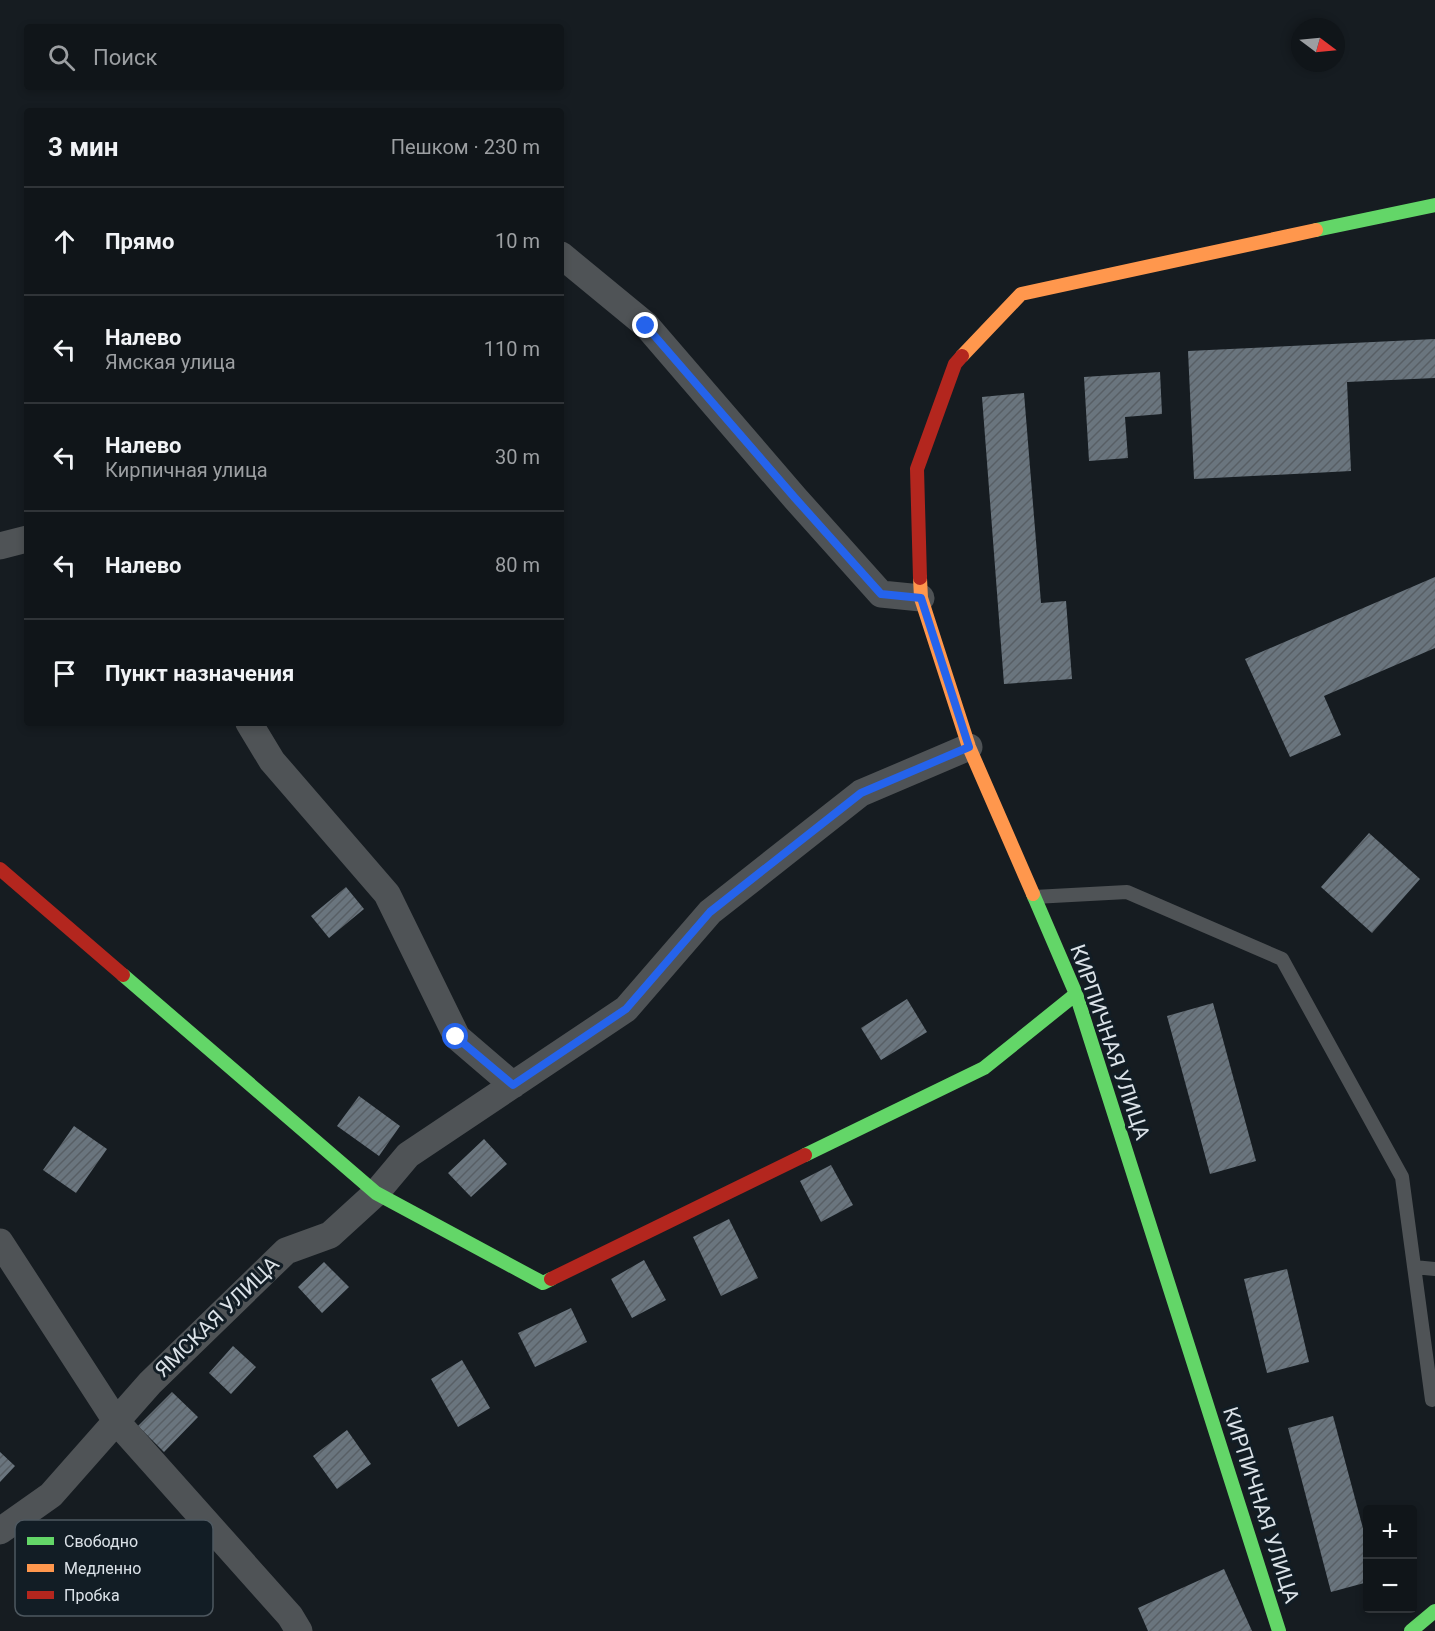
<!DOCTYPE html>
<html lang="ru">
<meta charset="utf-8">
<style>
body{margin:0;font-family:Roboto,sans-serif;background:#1e2226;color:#f1f3f6}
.controls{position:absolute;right:18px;bottom:18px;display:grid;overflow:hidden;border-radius:6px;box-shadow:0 3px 9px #0003}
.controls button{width:54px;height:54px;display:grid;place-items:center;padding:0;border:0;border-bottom:2px solid #303438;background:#101519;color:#f1f3f6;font:30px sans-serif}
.compass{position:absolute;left:1291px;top:18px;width:54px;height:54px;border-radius:50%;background:#101519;box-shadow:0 3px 9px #0003;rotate:106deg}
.stop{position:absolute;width:18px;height:18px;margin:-14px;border:4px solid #2563eb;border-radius:50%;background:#fff}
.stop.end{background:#2563eb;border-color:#fff;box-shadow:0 2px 6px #0008}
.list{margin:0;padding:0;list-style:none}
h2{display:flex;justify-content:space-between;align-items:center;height:78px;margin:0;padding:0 24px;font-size:26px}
h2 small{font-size:20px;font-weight:400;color:#9c9fa2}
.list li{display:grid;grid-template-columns:39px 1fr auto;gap:18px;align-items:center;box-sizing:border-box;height:108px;padding:0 24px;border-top:2px solid #303438}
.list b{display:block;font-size:22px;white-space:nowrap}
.list p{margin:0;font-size:20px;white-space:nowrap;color:#9c9fa2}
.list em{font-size:20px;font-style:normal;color:#9c9fa2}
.icon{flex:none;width:33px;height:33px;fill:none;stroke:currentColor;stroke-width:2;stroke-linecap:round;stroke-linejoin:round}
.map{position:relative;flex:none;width:1435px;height:1631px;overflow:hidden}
.search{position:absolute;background:#101519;box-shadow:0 3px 9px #0003;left:24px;top:24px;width:540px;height:66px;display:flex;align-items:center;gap:15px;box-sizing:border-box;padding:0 21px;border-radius:6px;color:#9c9fa2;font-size:22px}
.panel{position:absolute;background:#101519;box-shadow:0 3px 9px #0003;left:24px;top:108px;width:540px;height:618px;border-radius:6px}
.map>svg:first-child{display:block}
.building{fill:url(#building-hatch)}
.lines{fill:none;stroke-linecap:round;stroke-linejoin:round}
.lane{stroke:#4f5356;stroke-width:14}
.street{stroke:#4f5356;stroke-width:27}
.fast{stroke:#63d668;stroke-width:14}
.slow{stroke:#ff974d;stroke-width:14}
.jam{stroke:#b3261e;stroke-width:14}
.route{stroke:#2563eb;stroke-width:8}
.labels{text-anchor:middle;stroke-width:6;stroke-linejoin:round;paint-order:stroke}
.street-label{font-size:21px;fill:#dbe2e8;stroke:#121d25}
.key{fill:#121d25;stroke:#4e5860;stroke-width:1.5}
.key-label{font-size:16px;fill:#dbe2e8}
</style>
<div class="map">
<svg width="1435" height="1631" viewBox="0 0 1435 1631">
<defs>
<pattern id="building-hatch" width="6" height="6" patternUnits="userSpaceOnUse" patternTransform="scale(1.5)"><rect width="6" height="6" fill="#6a757e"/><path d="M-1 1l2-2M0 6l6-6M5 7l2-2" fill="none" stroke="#585f65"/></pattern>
</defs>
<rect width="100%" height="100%" fill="#161c21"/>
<path class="building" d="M1435 339V378L1347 382 1351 471 1194 479 1188 351Z
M1160 372 1162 414 1125 417 1128 458 1089 461 1084 377Z
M1024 393 1041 603 1066 601 1072 679 1004 684 982 397Z
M1435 577V648L1324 696 1341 735 1290 757 1245 659Z
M1369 833 1420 879 1372 933 1321 887Z
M346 887 364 909 329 938 311 916Z
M907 999 927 1032 881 1060 861 1028Z
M1213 1003 1256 1161 1210 1174 1167 1016Z
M359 1096 400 1126 379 1156 337 1126Z
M74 1126 107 1149 76 1193 43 1170Z
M484 1139 507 1164 471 1197 448 1173Z
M831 1165 853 1205 821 1222 800 1181Z
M729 1219 758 1278 721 1296 693 1237Z
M644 1260 666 1300 632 1318 611 1279Z
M324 1262 349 1287 322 1313 298 1287Z
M1287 1269 1309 1362 1267 1373 1244 1279Z
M571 1308 587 1342 535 1367 518 1333Z
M233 1346 256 1367 231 1394 209 1373Z
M462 1360 490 1408 458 1427 431 1379Z
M172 1392 198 1417 164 1452 138 1426Z
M1333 1416 1368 1547V1582L1331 1592 1288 1428Z
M347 1430 371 1464 337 1489 313 1456Z
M0 1452 15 1466 0 1482Z
M1224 1569 1252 1631H1148L1138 1608Z"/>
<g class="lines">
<path class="lane" d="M1034 897 1127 892 1282 959 1402 1177 1432 1400
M1414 1267 1435 1269"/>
<path class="street" d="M561 255 646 325 795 498 881 594 921 598
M0 546 27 539
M249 723 272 761 387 894 457 1037 513 1085
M0 1242 116 1421 290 1616 299 1631
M0 1531 51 1495 150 1383 286 1251 330 1235 376 1193 408 1155 626 1009 710 912 861 793 969 747"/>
<path class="fast" d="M1316 230 1435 205
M1033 894 1076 994 1279 1631
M123 975 376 1193 543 1283 551 1279
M805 1155 984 1068 1076 994
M1411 1631 1435 1611"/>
<path class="slow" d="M962 356 1021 294 1316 230
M920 578 921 598 969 747 1033 894"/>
<path class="jam" d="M920 578 917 469 955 364 962 356
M0 869 123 975
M551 1279 805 1155"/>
</g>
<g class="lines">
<path class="route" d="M456 1037 513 1085 626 1009 710 912 861 793 969 747 921 598 881 594 795 498 646 326"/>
</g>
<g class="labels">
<g class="street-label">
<text transform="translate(1110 1042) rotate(71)" y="7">КИРПИЧНАЯ УЛИЦА</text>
<text transform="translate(217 1317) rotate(-44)" y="7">ЯМСКАЯ УЛИЦА</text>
<text transform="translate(1261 1505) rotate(72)" y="7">КИРПИЧНАЯ УЛИЦА</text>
</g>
</g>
<rect x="15" y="1520" width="198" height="96" rx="9" class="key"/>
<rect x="27" y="1537" width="27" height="8" fill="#63d668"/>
<rect x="27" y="1564" width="27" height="8" fill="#ff974d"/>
<rect x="27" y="1591" width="27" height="8" fill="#b3261e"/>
<g class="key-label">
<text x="64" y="1547">Свободно</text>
<text x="64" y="1574">Медленно</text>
<text x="64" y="1601">Пробка</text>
</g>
</svg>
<div class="controls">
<button>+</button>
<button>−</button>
</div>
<svg class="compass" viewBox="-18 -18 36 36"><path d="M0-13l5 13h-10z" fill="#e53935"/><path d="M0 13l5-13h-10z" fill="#9c9fa2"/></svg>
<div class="stop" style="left:456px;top:1037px"></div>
<div class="stop end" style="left:646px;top:326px"></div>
<div class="search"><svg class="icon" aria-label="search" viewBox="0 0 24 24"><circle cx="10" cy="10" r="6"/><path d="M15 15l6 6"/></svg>Поиск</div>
<section class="panel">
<h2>3 мин<small>Пешком · 230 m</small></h2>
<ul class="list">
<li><svg class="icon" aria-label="ahead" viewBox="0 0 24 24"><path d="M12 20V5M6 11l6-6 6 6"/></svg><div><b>Прямо</b></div><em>10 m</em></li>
<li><svg class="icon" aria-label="left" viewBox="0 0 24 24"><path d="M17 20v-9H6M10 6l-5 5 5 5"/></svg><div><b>Налево</b><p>Ямская улица</p></div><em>110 m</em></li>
<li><svg class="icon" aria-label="left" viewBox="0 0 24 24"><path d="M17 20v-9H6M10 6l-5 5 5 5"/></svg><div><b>Налево</b><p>Кирпичная улица</p></div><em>30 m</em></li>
<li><svg class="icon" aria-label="left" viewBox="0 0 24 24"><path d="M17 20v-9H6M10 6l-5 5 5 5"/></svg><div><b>Налево</b></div><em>80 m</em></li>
<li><svg class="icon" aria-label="arrive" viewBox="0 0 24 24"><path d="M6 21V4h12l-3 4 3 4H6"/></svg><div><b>Пункт назначения</b></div></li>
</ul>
</section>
</div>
